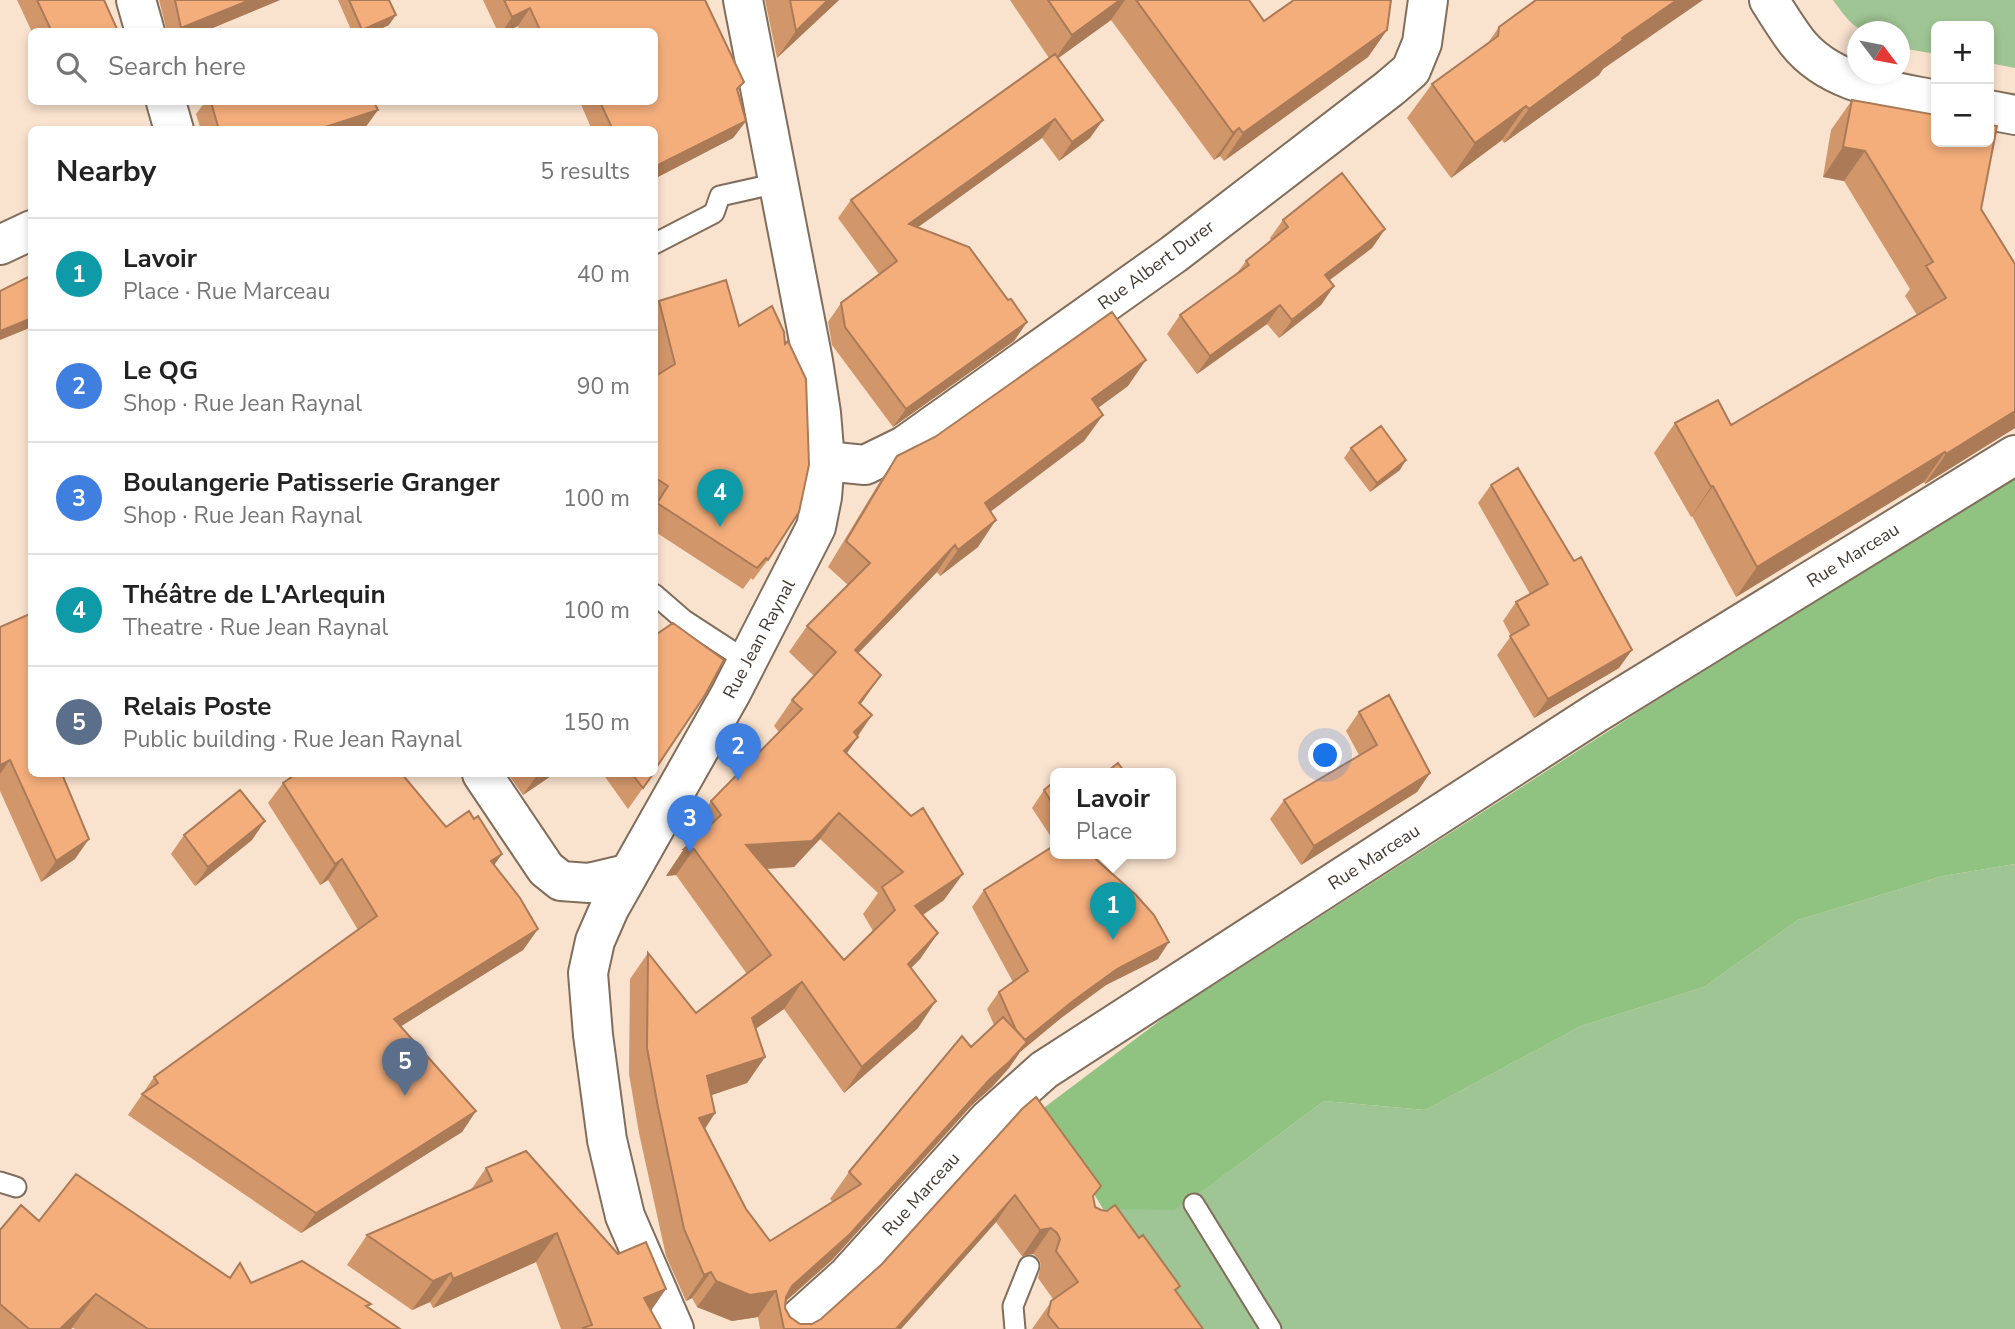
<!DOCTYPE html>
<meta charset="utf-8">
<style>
body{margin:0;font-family:"Nunito Sans",sans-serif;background:#f6f6f6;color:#222}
.controls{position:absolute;right:21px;top:21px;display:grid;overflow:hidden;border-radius:10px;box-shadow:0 4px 10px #0003}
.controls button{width:63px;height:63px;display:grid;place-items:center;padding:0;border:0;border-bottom:2px solid #e0e0e0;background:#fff;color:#222;font:35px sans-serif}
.compass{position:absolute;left:1847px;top:21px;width:63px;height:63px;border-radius:50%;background:#fff;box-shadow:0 4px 10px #0003;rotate:122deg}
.you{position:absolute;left:1326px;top:756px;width:24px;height:24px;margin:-18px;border:5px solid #fff;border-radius:50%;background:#1a73e8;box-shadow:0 0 0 10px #1a73e833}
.badge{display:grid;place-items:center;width:46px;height:46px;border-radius:50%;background:#6b37ae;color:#fff;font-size:23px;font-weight:700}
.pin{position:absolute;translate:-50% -58px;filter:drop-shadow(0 2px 4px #0008)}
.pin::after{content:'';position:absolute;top:37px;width:24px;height:21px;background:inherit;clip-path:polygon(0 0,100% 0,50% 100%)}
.popup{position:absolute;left:1050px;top:768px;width:126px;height:91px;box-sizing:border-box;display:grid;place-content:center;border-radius:10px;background:#fff;filter:drop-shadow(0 2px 5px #0005);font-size:23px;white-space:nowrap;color:#767676}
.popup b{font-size:26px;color:#222}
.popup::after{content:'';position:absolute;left:50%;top:100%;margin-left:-14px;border:14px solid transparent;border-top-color:#fff}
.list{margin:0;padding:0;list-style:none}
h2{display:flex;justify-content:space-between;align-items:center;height:91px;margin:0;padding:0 28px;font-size:30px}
h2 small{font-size:23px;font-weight:400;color:#767676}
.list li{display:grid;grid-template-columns:46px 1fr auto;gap:21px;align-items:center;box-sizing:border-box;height:112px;padding:0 28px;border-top:2px solid #e0e0e0}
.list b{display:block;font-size:26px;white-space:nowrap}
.list p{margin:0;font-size:23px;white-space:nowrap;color:#767676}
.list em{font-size:23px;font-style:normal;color:#767676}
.icon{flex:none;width:38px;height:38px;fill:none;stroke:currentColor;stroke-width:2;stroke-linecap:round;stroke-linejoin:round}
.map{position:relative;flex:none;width:2015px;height:1329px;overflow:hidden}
.search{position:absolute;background:#fff;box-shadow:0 4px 10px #0003;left:28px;top:28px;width:630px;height:77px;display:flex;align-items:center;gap:18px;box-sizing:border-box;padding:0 24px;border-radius:10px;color:#767676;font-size:26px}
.panel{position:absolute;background:#fff;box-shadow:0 4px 10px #0003;left:28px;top:126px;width:630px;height:651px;border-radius:10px}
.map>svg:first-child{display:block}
.green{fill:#9fc594}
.forest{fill:#90c381}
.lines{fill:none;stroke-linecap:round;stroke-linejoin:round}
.service-casing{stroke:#816d5b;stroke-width:23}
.minor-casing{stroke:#816d5b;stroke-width:42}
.tertiary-casing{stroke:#816d5b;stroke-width:42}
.secondary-casing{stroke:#816d5b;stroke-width:42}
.service{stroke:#fff;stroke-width:19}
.minor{stroke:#fff;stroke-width:38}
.tertiary{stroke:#fff;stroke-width:38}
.secondary{stroke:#fff;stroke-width:38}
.wall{fill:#d2966b;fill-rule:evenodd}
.shaded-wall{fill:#ab7a57}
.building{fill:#f4ae7c;stroke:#ab7a57;stroke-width:2;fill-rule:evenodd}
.labels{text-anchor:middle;stroke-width:5;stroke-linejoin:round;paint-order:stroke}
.street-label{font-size:18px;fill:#433a32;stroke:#fff}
</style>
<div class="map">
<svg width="2015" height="1329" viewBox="0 0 2015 1329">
<rect width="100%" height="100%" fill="#f9e2ce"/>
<path class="green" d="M1833 0H2015V68L1989 63V26H1936V54L1900 48 1899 32C1860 32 1857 34 1833 0Z
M2015 864V1329H1188L1103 1209H1174L1233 1169 1324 1101 1425 1110 1581 1026 1704 987 1798 920 1943 876Z"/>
<path class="forest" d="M2015 478V864L1943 876 1798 920 1704 987 1581 1026 1425 1110 1324 1101 1233 1169 1174 1210 1103 1209 1085 1179 1033 1116 1170 1013 1646 707Z"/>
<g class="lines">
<g class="service-casing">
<path id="service" d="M654 244 714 213 720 196 778 183
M654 594 684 620 747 661
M0 1182 16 1187
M1194 1204 1271 1329
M1015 1329 1013 1306 1029 1266"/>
</g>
<g class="minor-casing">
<path id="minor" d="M136 0 145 32
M1769 0C1778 14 1787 29 1797 42 1830 84 1887 90 1936 100
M166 102 174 130
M1989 110 2015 115
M0 245 32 230
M825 461 865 465 904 446 1174 254 1390 88 1411 70 1422 43 1428 0
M482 774 546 869 561 881 589 883 627 874"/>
</g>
<g class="tertiary-casing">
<path id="tertiary" d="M674 1329 625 1216 607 1140 593 1035 588 973 595 941 609 909 731 693 816 527 822 497 825 461 821 413 813 361 743 0"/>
</g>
<g class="secondary-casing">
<path id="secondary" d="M788 1329 847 1276 988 1120 1044 1070 1596 713 2015 455"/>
</g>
<use href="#service" class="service"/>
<use href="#minor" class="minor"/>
<use href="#tertiary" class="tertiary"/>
<use href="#secondary" class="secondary"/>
</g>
<path class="wall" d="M17 0H104L115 32H32Z
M159 0H280L203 32H167Z
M338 0H389V25L374 32H352Z
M483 0H705L744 82 737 92 746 121 733 138 654 179V130H592L580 102H654V32H520L518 26 506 32H498Z
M765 0H839L777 58Z
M1010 0H1249L1264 21 1387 30 1368 57 1224 161 1220 156 1214 160 1111 20 1058 58 1090 138 1059 161 1042 138 918 227 1008 300 1027 322 1014 341 893 427 832 345 828 322 841 303 879 274 838 218 851 200 1049 58Z
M1499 27 1603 69 1599 75 1504 143 1502 140 1451 178 1407 118 1432 84 1488 43Z
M1852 100 1981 209 2015 428 1925 484 1924 482 1736 597 1692 516 1691 517 1654 453 1675 423 1731 425 1917 315 1905 296 1910 289 1844 181 1823 177 1831 130Z
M205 102H374L365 128 361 130H201L196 114Z
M1283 220 1385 229 1372 248 1330 280 1334 286 1321 305 1279 338 1267 324 1197 374 1167 334 1180 315 1237 273 1246 261 1271 241 1270 238Z
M659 301 768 560 753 580 751 578 743 589 654 531V377L658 375 654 360V307Z
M1128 386 1098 408 1103 415 1084 441 990 512 978 547 940 576 937 572 858 653 861 704 872 715 847 753 944 900 923 915 938 933 920 959 911 968 918 1028 844 1093 784 1009 755 1029 765 1057 747 1083 711 1095 715 1113 705 1129 746 1209 770 1241 833 1202 830 1199 849 1172 971 1047 994 1025 987 1009 999 992 1013 982 972 907 984 890 1158 959 1106 985 1061 1018 1020 1052 1009 1068 992 1087 972 1105 832 1260 785 1302V1308L790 1317 800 1324H812L821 1319 882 1264 1022 1109 1101 1186 1093 1197 1095 1207 1176 1291 1203 1329H1032L1053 1299 1038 1278 1041 1265 1039 1259 1033 1254 1022 1256 996 1222 901 1329H760L758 1317 732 1321 697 1307 692 1298 686 1301 666 1256 639 1133 629 1074 630 979 648 953 696 1013 747 974 676 875 666 876 684 849 699 836 693 827 711 801 779 732 774 726 792 700 814 676 789 652 807 626 848 585 828 567 879 483 897 456ZM820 839 878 893 863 914 873 931 844 960 766 869 794 867Z
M1351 448 1400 470 1370 492 1344 458Z
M1491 485 1619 668 1534 718 1497 655 1511 636 1503 621 1516 602 1530 594 1478 503Z
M0 627 63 776 75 859 41 882 0 791Z
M1359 712 1430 773 1417 792 1301 865 1270 819 1284 800 1359 755 1346 731Z
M508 774H554L523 795Z
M603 774H653L628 809Z
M1055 781V843L1032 808 1044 790Z
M283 783 446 827 474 819 502 854 494 865 538 929 523 950 401 1026 476 1111 462 1132 301 1233 128 1115 154 1077 358 930 328 880 320 885 268 803Z
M184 835 252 840 195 886 171 854Z
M486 1168 651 1310 661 1329H561L536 1262 433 1308 430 1302 412 1310 347 1265 367 1235 470 1191Z
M39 1221 230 1278 251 1283 371 1304 368 1307 400 1329H75L73 1328 71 1329H0V1230Z"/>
<path class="shaded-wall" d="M250 0H280L203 32H179L181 28Z
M828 0H839L777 58 796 31Z
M1120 0H1125L1111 20 1053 62 1072 35Z
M1677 0H1703L1603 69 1599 75 1504 143 1529 109 1622 38Z
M530 8 518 26 506 32H502L512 17Z
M396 15 389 25 374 32H361L362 30Z
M1387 30 1368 57 1224 161 1243 133Z
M1526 106 1502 140 1451 178 1475 143Z
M378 110 365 128 361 130H316Z
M1055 119 1042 138 896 243 909 224Z
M1103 120 1090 138 1059 161 1072 142Z
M746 121 733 138 654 179V167Z
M1239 128 1220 156 1214 160 1233 133Z
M1843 147 1865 151 1844 181 1823 177Z
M1385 229 1372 248 1312 293 1325 275Z
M1334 286 1321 305 1279 338 1292 320Z
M1280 305 1267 324 1197 374 1210 356Z
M32 318V327L0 340V331Z
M1027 322 1014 341 893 427 906 409Z
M1146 360 1128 386 1073 426 1092 399Z
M2015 411V428L1925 484 1946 454Z
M1103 415 1084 441 966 530 985 503Z
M1945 452 1924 482 1736 597 1757 567Z
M1406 460 1400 470 1370 492 1377 483Z
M1713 486 1692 516 1691 517 1711 487Z
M996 520 978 547 940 576 958 550Z
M955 545 937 572 836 676 855 650Z
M1632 650 1619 668 1534 718 1548 699Z
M881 675 863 701 841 729 859 703Z
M872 715 853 742 854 732Z
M858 737 840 763 844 751Z
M10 760 0 774V765Z
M1430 773 1417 792 1301 865 1314 846Z
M539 774H554L523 795 537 775Z
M839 813 820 839 794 867 728 871 746 845Z
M265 821 252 840 195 886 208 867Z
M89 839 75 859 41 882 56 861Z
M684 849H694L676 875 666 876Z
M502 854 487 875 491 861Z
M342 859 328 880 320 885 335 864Z
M963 874 944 900 896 933 915 906Z
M538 929 523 950 379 1040 394 1019Z
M938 933 920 959 889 990 908 964Z
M1169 942 1158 959 1106 985 1061 1018 1020 1052 1009 1068 992 1087 972 1105 832 1260 779 1307 792 1286 1022 1043 1073 1001 1117 969Z
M802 982 784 1009 733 1045 752 1018Z
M936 1001 918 1028 844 1093 862 1067Z
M765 1057 747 1083 689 1103 707 1076Z
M476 1111 462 1132 301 1233 316 1213Z
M715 1113 697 1140 699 1118Z
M1015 1195 996 1222 901 1329H896Z
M1051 1228 1033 1254 1022 1256 1040 1230Z
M557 1233 536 1262 433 1308 453 1279Z
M711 1272 692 1298 686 1301 704 1275Z
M451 1273 430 1302 412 1310 433 1281Z
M716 1281 776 1291 758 1317 732 1321 697 1307Z
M666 1289 646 1318 644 1298Z
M96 1294 71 1329H60Z"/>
<path class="building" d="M37 0H104L117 29 111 32H52Z
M175 0H250L181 28Z
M349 0H389L396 15 362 30Z
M504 0H705L744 82 737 89 746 121 654 167V130H613L600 102H654V32H541L530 8 512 17Z
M790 0H828L796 31Z
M1048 0H1120L1072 35Z
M1136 0H1249L1264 21 1294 0H1391L1387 30 1243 133 1239 128 1233 133Z
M1536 0H1677L1622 38 1623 40 1529 109 1526 106 1475 143 1432 84 1498 36 1499 27Z
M1055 54 1103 120 1072 142 1055 119 909 224 969 247 1008 300 1011 299 1027 322 906 409 845 327 841 303 897 261 851 200Z
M1852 100 1936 115V142H1989V125L1997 126 1981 209 2015 264V411L1946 454 1945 452 1757 567 1713 486 1711 487 1675 423 1718 400 1731 425 1946 298 1926 266 1933 262 1865 151 1843 147Z
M211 102H374L378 110 316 130H219Z
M1342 173 1385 229 1325 275 1334 286 1292 320 1280 305 1210 356 1180 315 1249 265 1246 261 1288 227 1283 220Z
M32 275V318L0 331V291Z
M726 280 739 326 772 306 784 332 785 344 788 341 806 379 809 465 799 512 768 560 766 558 757 568 657 503 668 486 654 477V377L675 364 659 301Z
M1112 312 1146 360 1092 399 1103 415 985 503 996 520 958 550 955 545 855 650 881 675 859 703 872 715 854 732 858 737 844 751 911 816 923 808 963 874 915 906 938 933 908 964 936 1001 862 1067 802 982 752 1018 765 1057 707 1076 715 1113 699 1118 746 1209 770 1241 861 1184 849 1172 962 1036 971 1047 1003 1017 1027 1042 1010 1061 990 1079 850 1234 792 1286 786 1297 785 1308 790 1317 800 1324H812L821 1319 882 1264 1022 1109 1036 1097 1101 1186 1093 1196 1095 1207 1101 1210 1107 1211 1115 1205 1139 1238 1143 1235 1180 1286 1175 1290 1203 1329H1059L1048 1315 1051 1301 1078 1282 1056 1251 1060 1239 1057 1233 1051 1228 1040 1230 1015 1195 896 1329H784L776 1291 750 1295 716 1281 711 1272 704 1275 684 1229 658 1107 647 1048 648 953 696 1013 771 955 694 849H684L721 815 711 801 802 709 792 700 836 652 807 626 870 563 846 541 897 456 935 437ZM839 813 903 872 882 887 895 910 844 960 746 845 812 841Z
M1381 426 1406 460 1377 483 1351 448Z
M1518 468 1574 561 1581 557 1632 650 1548 699 1510 636 1529 625 1516 602 1548 584 1491 485Z
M32 613V774H62L89 839 56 861 10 760 0 765V627Z
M673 623 724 660 705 695 654 771V636Z
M1389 695 1430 773 1314 846 1284 800 1377 745 1359 712Z
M1118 763 1126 774H1104Z
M296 774H402L446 827 469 811 474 819 478 816 502 854 491 861 520 898 538 929 394 1019 476 1111 316 1213 142 1094 158 1083 154 1077 377 916 342 859 335 864 283 783Z
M632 774H653L643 788Z
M1055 781V808L1044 790Z
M240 790 265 821 208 867 184 835Z
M1055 845V854H1090L1136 895 1154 915 1169 942 1117 969 1073 1001 1025 1040 1016 1030 999 992 1028 971 984 890Z
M526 1151 618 1254 646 1242 666 1289 644 1298 661 1329H584L583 1328 592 1325 557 1233 453 1279 451 1273 433 1281 367 1235 492 1181 486 1168Z
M76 1174 230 1278 240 1263 251 1283 302 1261 371 1304 366 1306 400 1329H148L96 1294 60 1329H29L0 1304V1230L21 1205 39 1221Z"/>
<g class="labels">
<g class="street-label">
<text transform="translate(1156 265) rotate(-36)" y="6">Rue Albert Durer</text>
<text transform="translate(1853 555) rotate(-32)" y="6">Rue Marceau</text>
<text transform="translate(759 639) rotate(-62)" y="6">Rue Jean Raynal</text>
<text transform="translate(1374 857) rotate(-33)" y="6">Rue Marceau</text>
<text transform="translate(921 1194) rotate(-48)" y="6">Rue Marceau</text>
</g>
</g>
</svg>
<div class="controls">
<button>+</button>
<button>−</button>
</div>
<svg class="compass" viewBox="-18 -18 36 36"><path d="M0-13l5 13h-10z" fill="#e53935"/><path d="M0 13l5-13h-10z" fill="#767676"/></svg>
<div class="you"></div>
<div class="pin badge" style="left:1113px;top:940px;background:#0f9aa8">1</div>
<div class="popup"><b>Lavoir</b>Place</div>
<div class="pin badge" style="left:738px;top:781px;background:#3f7fe0">2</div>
<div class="pin badge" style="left:690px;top:853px;background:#3f7fe0">3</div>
<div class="pin badge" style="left:720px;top:527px;background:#0f9aa8">4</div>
<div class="pin badge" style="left:405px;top:1096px;background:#5c6f8a">5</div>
<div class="search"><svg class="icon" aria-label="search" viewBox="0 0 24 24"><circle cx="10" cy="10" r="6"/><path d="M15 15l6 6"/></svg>Search here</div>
<section class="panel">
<h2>Nearby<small>5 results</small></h2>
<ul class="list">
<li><span class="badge" style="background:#0f9aa8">1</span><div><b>Lavoir</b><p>Place · Rue Marceau</p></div><em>40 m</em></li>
<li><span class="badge" style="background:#3f7fe0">2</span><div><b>Le QG</b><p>Shop · Rue Jean Raynal</p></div><em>90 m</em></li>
<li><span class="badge" style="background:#3f7fe0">3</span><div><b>Boulangerie Patisserie Granger</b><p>Shop · Rue Jean Raynal</p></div><em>100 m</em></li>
<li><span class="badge" style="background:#0f9aa8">4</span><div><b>Théâtre de L'Arlequin</b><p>Theatre · Rue Jean Raynal</p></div><em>100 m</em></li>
<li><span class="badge" style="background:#5c6f8a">5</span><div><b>Relais Poste</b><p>Public building · Rue Jean Raynal</p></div><em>150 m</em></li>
</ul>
</section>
</div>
